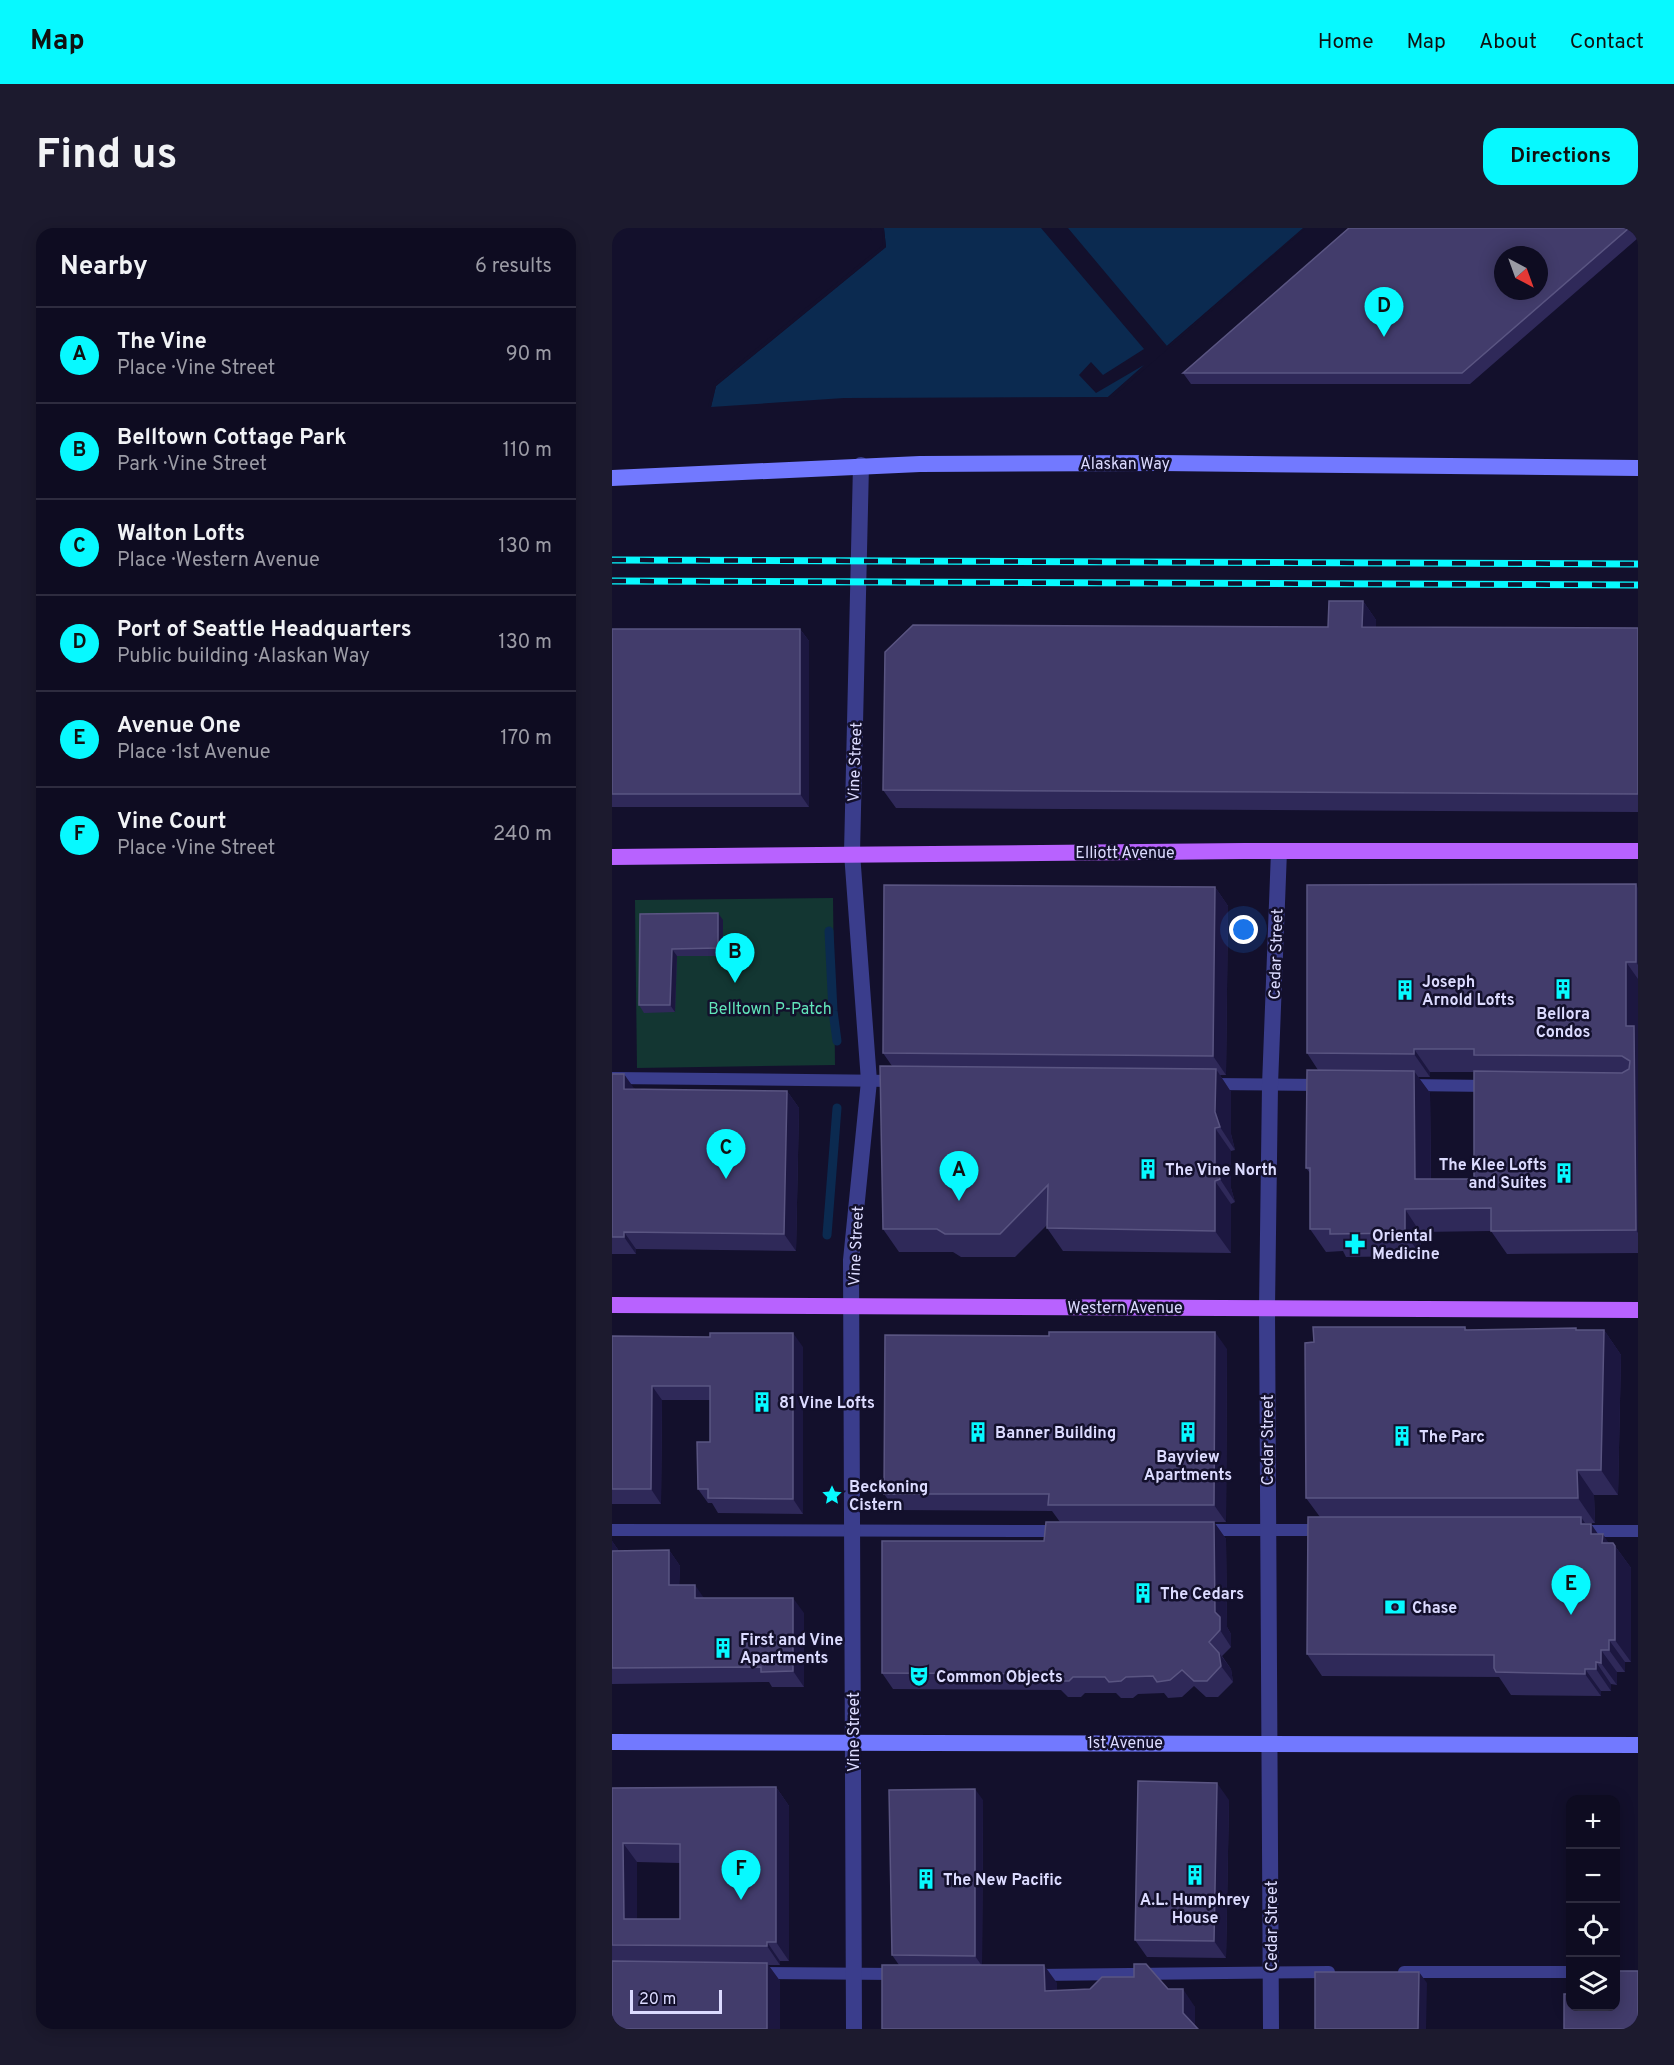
<!DOCTYPE html>
<meta charset="utf-8">
<style>
body{margin:0;font-family:Overpass,sans-serif;background:#1c1a2e;color:#f1f3f6}
.controls{position:absolute;right:18px;bottom:18px;display:grid;overflow:hidden;border-radius:12px;box-shadow:0 3px 15px #0003}
.controls button{width:54px;height:54px;display:grid;place-items:center;padding:0;border:0;border-bottom:2px solid #2e2c3f;background:#0e0c21;color:#f1f3f6;font:30px sans-serif}
.compass{position:absolute;left:882px;top:18px;width:54px;height:54px;border-radius:50%;background:#0e0c21;box-shadow:0 3px 15px #0003;rotate:139deg}
.scale{position:absolute;left:18px;bottom:15px;width:92px;box-sizing:border-box;padding-left:6px;border:3px solid #dcdbff;border-top:0;font-size:16px;line-height:21px;white-space:nowrap;color:#dcdbff;-webkit-text-stroke:4px #13102c;paint-order:stroke}
.you{position:absolute;left:632px;top:702px;width:21px;height:21px;margin:-15px;border:4px solid #fff;border-radius:50%;background:#1a73e8;box-shadow:0 0 0 9px #1a73e833}
.badge{display:grid;place-items:center;width:39px;height:39px;border-radius:50%;background:#07f9ff;color:#111;font-size:20px;font-weight:700}
.pin{position:absolute;translate:-50% -50px;filter:drop-shadow(0 2px 3px #0008)}
.pin::after{content:'';position:absolute;top:32px;width:21px;height:18px;background:inherit;clip-path:polygon(0 0,100% 0,50% 100%)}
.list{margin:0;padding:0;list-style:none}
h2{display:flex;justify-content:space-between;align-items:center;height:78px;margin:0;padding:0 24px;font-size:26px}
h2 small{font-size:20px;font-weight:400;color:#9b9ba5}
.list li{display:grid;grid-template-columns:39px 1fr auto;gap:18px;align-items:center;box-sizing:border-box;height:96px;padding:0 24px;border-top:2px solid #2e2c3f}
.list b{display:block;font-size:22px;white-space:nowrap}
.list p{margin:0;font-size:20px;white-space:nowrap;color:#9b9ba5}
.list em{font-size:20px;font-style:normal;color:#9b9ba5}
.icon{flex:none;width:33px;height:33px;fill:none;stroke:currentColor;stroke-width:2;stroke-linecap:round;stroke-linejoin:round}
.map{position:relative;flex:none;width:1026px;height:1801px;overflow:hidden;border-radius:18px}
header{display:flex;align-items:center;gap:36px;box-sizing:border-box;height:84px;padding:0 30px;background:#07f9ff;color:#111}
header strong{font-size:28px}
nav{display:flex;gap:33px;margin-inline-start:auto;font-size:21px}
.intro{display:flex;align-items:center;justify-content:space-between;box-sizing:border-box;height:144px;padding:0 36px}
h1{margin:0;font-size:42px}
.button{padding:15px 27px;border-radius:18px;background:#07f9ff;color:#111;font-size:21px;font-weight:700}
main{display:flex;gap:36px;padding:0 36px}
aside{flex:1;background:#0e0c21;border-radius:18px;box-shadow:0 3px 15px #0003}
.map>svg:first-child{display:block}
.green{fill:#133632}
.water{fill:#0b2a50}
.pier{fill:#13102c}
.lines{fill:none;stroke-linecap:round;stroke-linejoin:round}
.stream{stroke:#0b2a50;stroke-width:9}
.service{stroke:#3a3d8c;stroke-width:12}
.minor{stroke:#3a3d8c;stroke-width:16}
.tertiary{stroke:#3a3d8c;stroke-width:16}
.secondary{stroke:#7279ff;stroke-width:16}
.primary{stroke:#b862ff;stroke-width:16}
.rail-casing{stroke:#07f9ff;stroke-width:7}
.rail{stroke:#13102c;stroke-width:4.5;stroke-dasharray:14;stroke-linecap:butt}
.wall{fill:#2f2959;fill-rule:evenodd}
.shaded-wall{fill:#1c1740}
.building{fill:#423c6b;stroke:#5a5582;stroke-width:1.5;fill-rule:evenodd}
.labels{text-anchor:middle;stroke-width:5;stroke-linejoin:round;paint-order:stroke}
.street-label{font-size:16px;fill:#dcdbff;stroke:#13102c}
.poi-label{font-size:16px;font-weight:bold;fill:#dcdbff;stroke:#13102c;text-anchor:start}
.park-label{font-size:16px;fill:#62e5ba;stroke:#13102c}
</style>
<header>
<strong>Map</strong>
<nav><a>Home</a><a>Map</a><a>About</a><a>Contact</a></nav>
</header>
<div class="intro"><h1>Find us</h1><a class="button">Directions</a></div>
<main>
<aside>
<h2>Nearby<small>6 results</small></h2>
<ul class="list">
<li><span class="badge">A</span><div><b>The Vine</b><p>Place · Vine Street</p></div><em>90 m</em></li>
<li><span class="badge">B</span><div><b>Belltown Cottage Park</b><p>Park · Vine Street</p></div><em>110 m</em></li>
<li><span class="badge">C</span><div><b>Walton Lofts</b><p>Place · Western Avenue</p></div><em>130 m</em></li>
<li><span class="badge">D</span><div><b>Port of Seattle Headquarters</b><p>Public building · Alaskan Way</p></div><em>130 m</em></li>
<li><span class="badge">E</span><div><b>Avenue One</b><p>Place · 1st Avenue</p></div><em>170 m</em></li>
<li><span class="badge">F</span><div><b>Vine Court</b><p>Place · Vine Street</p></div><em>240 m</em></li>
</ul>
</aside>
<div class="map">
<svg width="1026" height="1801" viewBox="0 0 1026 1801">
<rect width="100%" height="100%" fill="#13102c"/>
<path class="green" d="M221 670 223 837 25 840 23 672Z"/>
<path class="water" d="M261 0H691L496 169 232 170 99 179 104 158 274 19 272 1Z"/>
<path class="pier" d="M258 0H272L274 19 104 158 99 179H96L102 155 271 17 270 3H260Z
M429 0H456L555 118 694 0 501 169H496L532 137 484 165 467 147 479 134 491 147 532 121Z"/>
<g class="lines">
<path class="stream" d="M217 703 221 783 225 813
M215 1007 225 880"/>
<path class="service" d="M0 850 284 853
M598 856 710 857
M796 857 878 858
M0 1302 449 1303
M592 1302H710
M967 1303H1026
M792 1744H958
M147 1745 285 1746
M423 1747 717 1744"/>
<path class="minor" d="M240 625 257 853 239 1032 242 1801"/>
<path class="tertiary" d="M240 625 249 237
M659 1801 655 1080 658 857 667 623"/>
<path class="secondary" d="M0 250 308 236 549 235 1026 240
M0 1514 1026 1517"/>
<path class="primary" d="M0 629 632 623H1026
M0 1077 1026 1082"/>
<g class="rail-casing">
<path id="rail" d="M0 332 1026 336
M0 353 1026 357"/>
</g>
<use href="#rail" class="rail"/>
</g>
<path class="wall" d="M737 0H1026V10L858 156H579L571 145Z
M751 373 764 392V399L1026 400V584L284 580 271 562 716 399Z
M0 401H188L197 413V579H0Z
M603 659 616 678 614 847H608L619 864V906L623 922 619 923V960L623 974 619 976V1025L451 1023 435 1000V997L403 1029H349L341 1024H287L271 1001 280 838 271 825Z
M1026 660V1025L895 1026 879 1003 808 1004 809 1028 734 1029 731 1023 714 1024 698 1001V945L694 940 706 842 695 825ZM818 844H862V951H819L818 865 806 849H818Z
M28 686 111 692V728H65L63 784 32 785 27 777Z
M0 846 23 861 175 863 187 880 184 1023 24 1021V1026H0Z
M853 1099 855 1102H992L1009 1127 1006 1267H982L983 1295H972L973 1296H979L986 1306 997 1315 1003 1318 1019 1340V1434H1013V1444H1005V1457L999 1456V1463H989V1468L899 1467 887 1449 710 1448 695 1426 708 1289 694 1270Z
M0 1108 191 1119V1286L106 1285 100 1275H96L86 1261 98 1214V1172H50L49 1276H0Z
M615 1121 614 1294H602L614 1311 615 1399 619 1406V1419L610 1428 619 1441 621 1454 606 1469H594L582 1458 570 1469 556 1470 552 1465 526 1466 521 1470H509L504 1465H473L469 1469H456L449 1462 281 1461 270 1445 432 1313 448 1294 440 1283 284 1282 272 1266Z
M0 1313 7 1323 57 1322 68 1338 67 1357 92 1370 192 1385V1459H160L157 1454 0 1456Z
M164 1559 177 1578V1733H168V1737H156L168 1753 0 1801V1560ZM25 1634 68 1635V1691H25Z
M371 1572 370 1737 445 1755V1762L556 1761 583 1779 270 1801 287 1737 280 1727Z
M617 1572 614 1730 535 1729 523 1712Z"/>
<path class="shaded-wall" d="M751 373 764 392V418L750 399Z
M188 401 197 413V579L188 566Z
M1024 656 1026 660V737L1024 734Z
M603 659 616 678 614 847 601 828Z
M106 685 111 692V728L106 720Z
M60 721 65 728 63 784 58 777Z
M1014 734 1026 751V1005L1024 1002 1022 809 1014 798Z
M802 821 818 844V849L802 826Z
M604 841 619 864V906L623 922 608 899 603 884Z
M802 843 818 865 819 974 803 951Z
M12 846 24 863 12 861Z
M175 863 187 880 184 1023 172 1006Z
M603 900 619 923V960L623 974 608 951 603 937Z
M603 953 619 976V1025L603 1003Z
M793 981 808 1004 809 1028 793 1005Z
M12 1004 24 1021V1026L12 1009Z
M992 1102 1009 1127 1006 1267 989 1242Z
M603 1104 615 1121 614 1294 602 1277Z
M181 1105 191 1119V1286L181 1271Z
M40 1158 50 1172 49 1276 39 1261Z
M965 1242 982 1267 983 1295 966 1270Z
M969 1289 979 1304V1296L990 1312 991 1306 1003 1325V1318L1019 1340V1434L1003 1412 969 1296Z
M602 1294 614 1311 615 1399 619 1406V1419L608 1402 603 1384Z
M0 1313 11 1329 0 1323Z
M57 1322 68 1338 67 1373 57 1357Z
M83 1357 94 1373 83 1370Z
M181 1370 192 1385V1459L181 1443Z
M997 1412 1013 1434V1444L997 1422Z
M989 1422 1005 1444V1457L989 1435Z
M607 1425 619 1441 621 1454 609 1438Z
M984 1434 999 1456V1463L984 1441Z
M973 1441 989 1463V1468L973 1446Z
M605 1555 617 1572 614 1730 602 1713Z
M164 1559 177 1578V1733L164 1714Z
M363 1561 371 1572 370 1738 363 1728Z
M11 1615 25 1634V1710L12 1691Z
M155 1714 168 1733V1737L155 1718Z
M155 1735 168 1753V1801H155Z
M432 1737 445 1755V1781L433 1763Z
M807 1744 815 1755 814 1801H806Z
M571 1761 583 1779V1801L571 1785Z"/>
<path class="building" d="M737 0H1017L850 145H571ZM891 27H927V63H891Z
M717 373H751L750 399 1026 400V566L271 562 273 424 301 397 716 399Z
M0 401H188V566H0Z
M1024 656V734H1014V798H1022L1024 1002 879 1003V980L793 981V1005L718 1006V1001H698V940H694L695 842 802 843 803 951H862V843L1010 845 1017 841 1018 833 1010 828 862 827V821H802V826L695 825V657Z
M272 657 603 659 601 828 271 825Z
M106 685V720L60 721 58 777H27L28 686Z
M268 838 604 841 603 884 608 899 603 900V937L608 951 603 953V1003L435 1000 436 957 388 1006H333L325 1001H271Z
M0 846H12V861L175 863 172 1006 12 1004V1009H0Z
M701 1099H853V1102L964 1100V1102H992L989 1242H965L966 1270H694L693 1115 702 1114Z
M437 1104H603L602 1277H436L437 1266H272L273 1107 437 1108Z
M98 1105H181V1271L96 1270V1261H86L85 1214H98V1158H40L39 1261H0V1108L98 1109Z
M696 1289H969V1296H979V1306H991L990 1315H1001L1003 1318V1412H997V1422H989V1435L984 1434V1441H973V1446L884 1444 882 1440V1427L695 1426Z
M434 1294H602L603 1384 608 1389V1402L597 1414 607 1425 609 1438 595 1453H582L570 1442 558 1452 545 1454 541 1448 514 1449 509 1453 497 1454 493 1449H461L457 1453H444L437 1446 270 1445V1313H432Z
M57 1322V1357H83V1370H181V1443L149 1444V1439L0 1440V1323Z
M526 1553 605 1555 602 1713 523 1712Z
M164 1559V1714H155V1718L0 1717V1560ZM11 1615 68 1616V1691H12Z
M363 1561V1728L280 1727 277 1562Z
M0 1733 155 1735V1801H0Z
M522 1736H534L556 1761H571V1785L586 1801H270V1737H432L433 1763 478 1761 490 1749H522Z
M1004 1743H1026V1801H952V1766H958V1779H1004Z
M703 1744H807L806 1801H703Z"/>
<defs>
<g id="building-bare" transform="scale(1.62)"><path d="M-4-6H4V6H1V3H-1V6H-4ZM-2.5-4.3h1.7v1.8h-1.7ZM.8-4.3h1.7v1.8H.8ZM-2.5-1h1.7V.8h-1.7ZM.8-1h1.7V.8H.8Z" fill="#07f9ff" stroke="#13102c" stroke-width="2.5" paint-order="stroke"/></g>
<g id="pharmacy-bare" transform="scale(1.62)"><path d="M-2-6h4v4h4v4h-4v4h-4v-4h-4v-4h4Z" fill="#07f9ff" stroke="#13102c" stroke-width="2.5" paint-order="stroke"/></g>
<g id="sight-bare" transform="scale(1.62)"><path d="M0-6L1.8-2.2L6-1.7L2.9 1.2L3.7 5.4L0 3.3L-3.7 5.4L-2.9 1.2L-6-1.7L-1.8-2.2Z" fill="#07f9ff" stroke="#13102c" stroke-width="2.5" paint-order="stroke"/></g>
<g id="bank-bare" transform="scale(1.62)"><path d="M-6-4H6V4H-6ZM0-2.3a2.3 2.3 0 1 0 0 4.6a2.3 2.3 0 1 0 0-4.6Z" fill="#07f9ff" stroke="#13102c" stroke-width="2.5" paint-order="stroke"/></g>
<g id="theatre-bare" transform="scale(1.62)"><path d="M-5-5.5Q0-4 5-5.5V0Q5 5 0 6Q-5 5-5 0ZM-3.3-2.5H-1v1.5H-3.3ZM1-2.5H3.3v1.5H1ZM-2.8 1Q0 5.5 2.8 1Z" fill="#07f9ff" stroke="#13102c" stroke-width="2.5" paint-order="stroke"/></g>
</defs>
<g fill-rule="evenodd">
<use href="#building-bare" x="951" y="761"/>
<use href="#building-bare" x="793" y="762"/>
<use href="#building-bare" x="536" y="941"/>
<use href="#building-bare" x="952" y="945"/>
<use href="#pharmacy-bare" x="743" y="1016"/>
<use href="#building-bare" x="150" y="1174"/>
<use href="#building-bare" x="366" y="1204"/>
<use href="#building-bare" x="576" y="1204"/>
<use href="#building-bare" x="790" y="1208"/>
<use href="#sight-bare" x="220" y="1267"/>
<use href="#building-bare" x="531" y="1365"/>
<use href="#bank-bare" x="783" y="1379"/>
<use href="#building-bare" x="111" y="1420"/>
<use href="#theatre-bare" x="307" y="1448"/>
<use href="#building-bare" x="583" y="1647"/>
<use href="#building-bare" x="314" y="1651"/>
</g>
<g class="labels">
<g class="street-label">
<text x="513" y="241">Alaskan Way</text>
<text transform="translate(242 534) rotate(-88)" y="6">Vine Street</text>
<text x="513" y="630">Elliott Avenue</text>
<text transform="translate(663 726) rotate(-88)" y="6">Cedar Street</text>
<text transform="translate(243 1018) rotate(-87)" y="6">Vine Street</text>
<text x="513" y="1085">Western Avenue</text>
<text transform="translate(655 1212) rotate(-90)" y="6">Cedar Street</text>
<text transform="translate(241 1504) rotate(-90)" y="6">Vine Street</text>
<text x="513" y="1520">1st Avenue</text>
<text transform="translate(659 1698) rotate(-90)" y="6">Cedar Street</text>
</g>
<g class="poi-label">
<text x="810" y="759">Joseph<tspan x="810" dy="18">Arnold Lofts</tspan></text>
<text x="951" y="791" text-anchor="middle">Bellora<tspan x="951" dy="18">Condos</tspan></text>
<text x="935" y="942" text-anchor="end">The Klee Lofts<tspan x="935" dy="18">and Suites</tspan></text>
<text x="553" y="947">The Vine North</text>
<text x="760" y="1013">Oriental<tspan x="760" dy="18">Medicine</tspan></text>
<text x="167" y="1180">81 Vine Lofts</text>
<text x="383" y="1210">Banner Building</text>
<text x="807" y="1214">The Parc</text>
<text x="576" y="1234" text-anchor="middle">Bayview<tspan x="576" dy="18">Apartments</tspan></text>
<text x="237" y="1264">Beckoning<tspan x="237" dy="18">Cistern</tspan></text>
<text x="548" y="1371">The Cedars</text>
<text x="800" y="1385">Chase</text>
<text x="128" y="1417">First and Vine<tspan x="128" dy="18">Apartments</tspan></text>
<text x="324" y="1454">Common Objects</text>
<text x="331" y="1657">The New Pacific</text>
<text x="583" y="1677" text-anchor="middle">A.L. Humphrey<tspan x="583" dy="18">House</tspan></text>
</g>
<g class="park-label">
<text x="158" y="786">Belltown P-Patch</text>
</g>
</g>
</svg>
<div class="controls">
<button>+</button>
<button>−</button>
<button><svg class="icon" aria-label="locate" viewBox="0 0 24 24"><circle cx="12" cy="12" r="6"/><path d="M12 2v4M12 18v4M2 12h4M18 12h4"/></svg></button>
<button><svg class="icon" aria-label="layers" viewBox="0 0 24 24"><path d="M12 4l9 5-9 5-9-5zM3 14l9 5 9-5"/></svg></button>
</div>
<svg class="compass" viewBox="-18 -18 36 36"><path d="M0-13l5 13h-10z" fill="#e53935"/><path d="M0 13l5-13h-10z" fill="#9b9ba5"/></svg>
<div class="scale">20 m</div>
<div class="you"></div>
<div class="pin badge" style="left:347px;top:973px">A</div>
<div class="pin badge" style="left:123px;top:755px">B</div>
<div class="pin badge" style="left:114px;top:951px">C</div>
<div class="pin badge" style="left:772px;top:109px">D</div>
<div class="pin badge" style="left:959px;top:1387px">E</div>
<div class="pin badge" style="left:129px;top:1672px">F</div>
</div>
</main>
